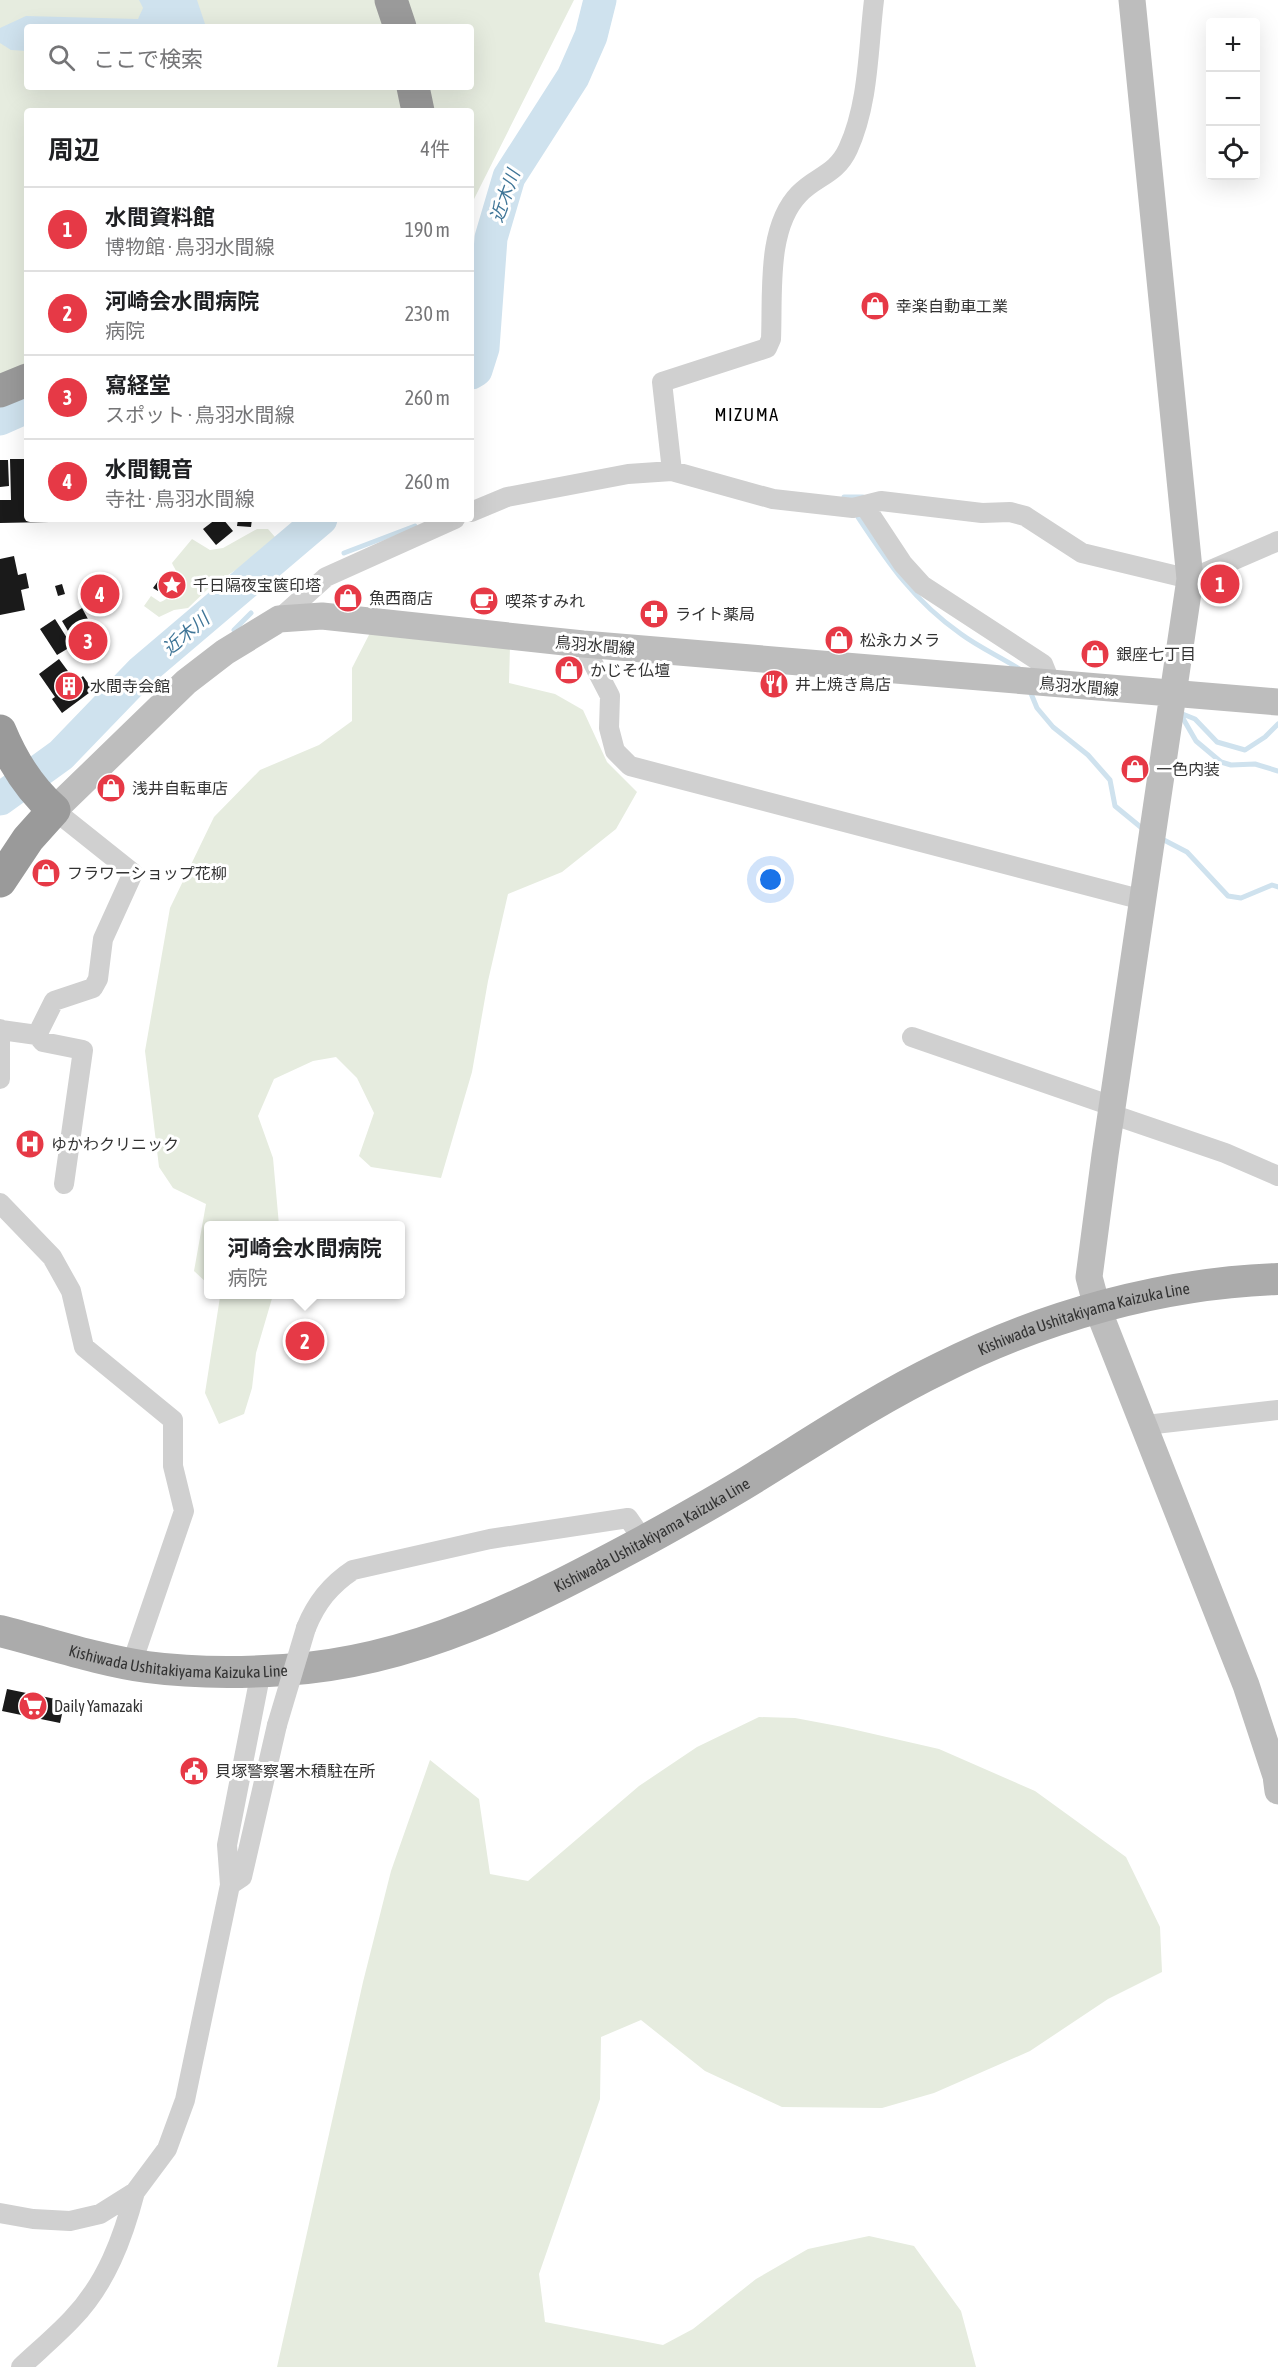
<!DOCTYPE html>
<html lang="ja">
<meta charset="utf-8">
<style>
body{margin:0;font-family:"Asap Condensed","Noto Sans JP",sans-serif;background:#f2f2f2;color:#202124}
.controls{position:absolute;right:18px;top:18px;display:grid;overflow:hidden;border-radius:6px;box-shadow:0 6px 24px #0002}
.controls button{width:54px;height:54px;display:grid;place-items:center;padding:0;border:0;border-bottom:2px solid #e0e0e0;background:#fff;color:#202124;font:30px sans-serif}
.you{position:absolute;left:771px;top:880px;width:21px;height:21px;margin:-15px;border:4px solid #fff;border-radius:50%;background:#1a73e8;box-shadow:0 0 0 9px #1a73e833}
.badge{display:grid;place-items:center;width:39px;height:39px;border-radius:50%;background:#e63946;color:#fff;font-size:20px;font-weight:700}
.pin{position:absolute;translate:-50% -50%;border:3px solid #fff;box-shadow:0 2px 6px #0006}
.popup{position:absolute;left:204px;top:1221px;width:201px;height:78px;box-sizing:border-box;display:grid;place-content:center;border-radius:6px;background:#fff;filter:drop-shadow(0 2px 4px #0005);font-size:20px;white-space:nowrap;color:#757577}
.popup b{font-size:22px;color:#202124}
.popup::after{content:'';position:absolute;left:50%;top:100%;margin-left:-12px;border:12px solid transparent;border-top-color:#fff}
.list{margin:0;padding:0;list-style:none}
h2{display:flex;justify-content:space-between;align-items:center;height:78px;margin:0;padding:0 24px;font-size:26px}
h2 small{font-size:20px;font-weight:400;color:#757577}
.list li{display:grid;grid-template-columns:39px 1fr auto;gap:18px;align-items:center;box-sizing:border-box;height:84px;padding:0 24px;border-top:2px solid #e0e0e0}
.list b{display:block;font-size:22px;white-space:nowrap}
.list p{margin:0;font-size:20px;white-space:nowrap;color:#757577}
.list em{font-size:20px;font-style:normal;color:#757577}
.icon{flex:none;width:33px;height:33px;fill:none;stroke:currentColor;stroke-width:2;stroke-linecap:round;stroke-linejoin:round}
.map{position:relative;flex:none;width:1278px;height:2367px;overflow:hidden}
.search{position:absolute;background:#fff;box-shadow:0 6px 24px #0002;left:24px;top:24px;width:450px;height:66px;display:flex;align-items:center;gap:15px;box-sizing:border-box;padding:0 21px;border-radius:6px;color:#757577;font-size:22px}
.panel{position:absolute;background:#fff;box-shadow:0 6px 24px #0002;left:24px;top:108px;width:450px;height:414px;border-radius:6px}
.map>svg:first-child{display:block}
.green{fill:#e6ecdf;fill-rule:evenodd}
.water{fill:#cfe2ee}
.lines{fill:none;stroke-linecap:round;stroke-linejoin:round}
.stream{stroke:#cfe2ee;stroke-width:5}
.river{stroke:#cfe2ee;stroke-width:33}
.building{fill:#1a1a1a}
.street{stroke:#d0d0d0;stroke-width:20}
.secondary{stroke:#bdbdbd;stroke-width:27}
.primary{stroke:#ababab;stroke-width:32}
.highway{stroke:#9a9a9a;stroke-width:33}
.street-bridge{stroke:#d0d0d0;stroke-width:20}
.labels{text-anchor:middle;stroke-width:6;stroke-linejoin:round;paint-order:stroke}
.poi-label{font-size:16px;fill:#333;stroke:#fff;text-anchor:start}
.street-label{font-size:16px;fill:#333;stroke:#fff}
.water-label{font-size:18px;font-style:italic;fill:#3f7597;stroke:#fff}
.neighbourhood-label{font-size:18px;letter-spacing:1.5px;fill:#000;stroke:#fff}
</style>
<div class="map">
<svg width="1278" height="2367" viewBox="0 0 1278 2367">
<rect width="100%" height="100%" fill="#fff"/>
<path class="green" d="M0 0H574L471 205V111H27V367L0 378ZM27 27H471V87H27Z
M257 529H268L275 537 267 550 211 586 188 608 174 610 159 617 144 606 151 596 160 602C171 600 180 580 176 571 175 568 173 566 172 563L192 539 210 550 223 548Z
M372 629 510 646 509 683 555 694 583 710 607 762 637 792 616 829 562 872 508 894 488 981 472 1072 441 1178 371 1167 359 1156 374 1113 357 1078 336 1057 313 1061 274 1079 258 1116 273 1158 279 1225 209 1226V1285L194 1271 206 1204 173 1188 159 1167 145 1051 170 908 214 817 260 770 319 745 352 721V668Z
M218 1295H273L256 1353 252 1388 244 1414 219 1424 205 1393 220 1297Z
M759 1717 795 1718 843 1727 939 1749 1035 1791 1126 1857 1160 1927 1162 1972 1108 1999 1030 2051 934 2093 882 2108 782 2107 705 2071 641 2020 601 2037 600 2099 539 2274 545 2322 663 2345 693 2329 756 2279 808 2249 869 2236 914 2246 961 2311 976 2367H277L363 1982 391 1871 430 1760 479 1799 490 1874 528 1881 639 1786 697 1747Z"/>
<path class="water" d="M139 0H197L206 27H27V51L11 50 0 43V28L26 16 138 19 143 8Z"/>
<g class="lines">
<path class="stream" d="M844 497H863
M858 517C889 564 914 601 961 634 980 648 1001 657 1021 670
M344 553 415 526
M234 630 251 613
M1030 691 1037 708 1053 727 1088 755 1110 780 1115 806 1143 829
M1180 713 1195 719 1217 742 1245 750 1265 737 1278 724
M1181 715 1196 741 1221 762 1231 765 1255 764 1278 771
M1162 839 1187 852 1228 896 1241 898 1272 885 1278 887"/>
<path class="river" d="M471 373 476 370 483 348 491 238 509 177 573 77 591 36 600 0
M0 419 27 407
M0 799 61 755 142 671 321 519"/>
</g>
<path class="building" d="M10 459H27V519H49V522L0 523V500H11Z
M0 460H8L9 486 0 487Z
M216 519H223L233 531 216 545 203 529Z
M238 519H252L251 527 237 526Z
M14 556 18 575 26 573 29 588 21 590 25 610 0 615V559Z
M158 581 163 585 158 591 153 588Z
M62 584 65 594 58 596 55 586Z
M82 608 88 619 68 631 62 621Z
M55 619 72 646 57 655 40 629Z
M90 621 107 649 87 661 70 634Z
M59 659 76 682 83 676 93 690 62 713 52 699 55 697 39 674Z
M7 1689 65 1701 60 1723 2 1711Z"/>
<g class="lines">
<path class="street" d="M672 471 662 382 767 348 771 339C773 294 766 228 799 194 816 176 836 175 848 149 869 103 868 49 874 0
M864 505 903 564 922 585 1043 664 1051 684
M471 512 507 497 628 474 672 471 773 499 853 508 881 501 982 513 1010 512 1025 516 1082 553 1190 579 1278 541
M279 619 326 577 455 519
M583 644 610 696 609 728 615 751 630 766 1143 900
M0 1029V1079
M1 1030 37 1035 54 1001 93 988 98 979 103 939 133 873 54 810
M37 1035 43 1042 83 1050 64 1184
M912 1037 1112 1106
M1111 1114 1225 1153 1278 1176
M0 1203 52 1257 71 1291 84 1347 173 1420V1466L184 1511 132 1663
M1146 1425 1278 1410
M306 1628C316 1603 330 1585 353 1570L490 1539 628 1518 644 1541
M230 1885 242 1877 277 1725
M0 2213 33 2219 70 2221 100 2214 135 2192 167 2149 185 2100 230 1885 227 1845 261 1671
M21 2367C38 2351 56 2336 72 2319 106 2284 123 2238 135 2192"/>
<path class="secondary" d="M1132 0 1190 579 1105 1155 1089 1277 1097 1307 1246 1685 1276 1776 1278 1791
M54 810 186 682 225 652 279 619 322 616 583 644 1278 702"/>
<path class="primary" id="s1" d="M0 1631C48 1643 98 1660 147 1667 192 1673 239 1673 284 1670 416 1662 530 1602 644 1541 682 1520 720 1499 757 1476 817 1439 877 1399 941 1368 1044 1316 1163 1283 1278 1279"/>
<path class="highway" d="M391 0 400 27
M413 87 418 111
M0 391 27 380
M0 731C12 760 30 789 54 810L28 839 0 881"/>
<path class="street-bridge" d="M277 1725 306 1628"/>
</g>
<defs>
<g id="shop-disc" transform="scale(1.5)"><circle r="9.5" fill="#e63946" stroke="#fff"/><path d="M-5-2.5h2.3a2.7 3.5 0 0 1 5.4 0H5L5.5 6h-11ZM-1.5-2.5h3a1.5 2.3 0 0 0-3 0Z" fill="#fff"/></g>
<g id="sight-disc" transform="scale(1.5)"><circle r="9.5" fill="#e63946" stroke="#fff"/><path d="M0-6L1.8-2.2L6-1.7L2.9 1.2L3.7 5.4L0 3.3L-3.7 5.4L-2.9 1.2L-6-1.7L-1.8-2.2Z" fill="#fff"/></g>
<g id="cafe-disc" transform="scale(1.5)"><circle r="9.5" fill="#e63946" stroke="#fff"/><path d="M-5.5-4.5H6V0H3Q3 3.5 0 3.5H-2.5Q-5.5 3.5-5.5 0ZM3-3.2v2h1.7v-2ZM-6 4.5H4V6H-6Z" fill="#fff"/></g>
<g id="pharmacy-disc" transform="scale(1.5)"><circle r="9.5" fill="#e63946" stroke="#fff"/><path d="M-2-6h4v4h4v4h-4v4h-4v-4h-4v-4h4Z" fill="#fff"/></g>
<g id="restaurant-disc" transform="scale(1.5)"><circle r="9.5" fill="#e63946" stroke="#fff"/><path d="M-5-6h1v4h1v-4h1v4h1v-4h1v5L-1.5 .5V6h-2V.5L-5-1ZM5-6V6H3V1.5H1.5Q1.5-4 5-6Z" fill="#fff"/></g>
<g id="building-disc" transform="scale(1.5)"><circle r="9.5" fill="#e63946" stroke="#fff"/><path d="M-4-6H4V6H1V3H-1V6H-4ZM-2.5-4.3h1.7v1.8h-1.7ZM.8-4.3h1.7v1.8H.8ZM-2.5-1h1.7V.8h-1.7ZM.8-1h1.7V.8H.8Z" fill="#fff"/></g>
<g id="hospital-disc" transform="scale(1.5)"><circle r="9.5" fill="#e63946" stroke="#fff"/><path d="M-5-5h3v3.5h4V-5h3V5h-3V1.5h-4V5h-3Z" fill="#fff"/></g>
<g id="supermarket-disc" transform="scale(1.5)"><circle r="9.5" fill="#e63946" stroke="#fff"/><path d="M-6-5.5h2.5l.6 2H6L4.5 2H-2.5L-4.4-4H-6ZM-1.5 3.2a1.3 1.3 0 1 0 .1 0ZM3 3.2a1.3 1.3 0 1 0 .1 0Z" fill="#fff"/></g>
<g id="civic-disc" transform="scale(1.5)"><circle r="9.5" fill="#e63946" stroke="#fff"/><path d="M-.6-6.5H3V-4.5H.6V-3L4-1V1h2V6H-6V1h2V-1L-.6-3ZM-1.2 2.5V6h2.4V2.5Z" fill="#fff"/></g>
</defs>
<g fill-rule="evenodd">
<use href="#shop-disc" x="875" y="306"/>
<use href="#sight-disc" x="172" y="585"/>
<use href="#shop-disc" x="348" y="598"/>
<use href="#cafe-disc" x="484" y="601"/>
<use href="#pharmacy-disc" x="654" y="614"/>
<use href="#shop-disc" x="839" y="640"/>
<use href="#shop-disc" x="1095" y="654"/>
<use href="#shop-disc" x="569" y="670"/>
<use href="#restaurant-disc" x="774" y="684"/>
<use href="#building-disc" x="69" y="686"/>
<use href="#shop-disc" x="1135" y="769"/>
<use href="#shop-disc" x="111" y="788"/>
<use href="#shop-disc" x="46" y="873"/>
<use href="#hospital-disc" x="30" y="1144"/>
<use href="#supermarket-disc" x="33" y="1706"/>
<use href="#civic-disc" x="194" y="1771"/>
</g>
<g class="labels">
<g class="poi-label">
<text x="896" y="312">幸楽自動車工業</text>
<text x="193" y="591">千日隔夜宝篋印塔</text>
<text x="369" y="604">魚西商店</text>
<text x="505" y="607">喫茶すみれ</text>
<text x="675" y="620">ライト薬局</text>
<text x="860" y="646">松永カメラ</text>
<text x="1116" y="660">銀座七丁目</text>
<text x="590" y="676">かじそ仏壇</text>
<text x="795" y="690">井上焼き鳥店</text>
<text x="90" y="692">水間寺会館</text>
<text x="1156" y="775">一色内装</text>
<text x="132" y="794">浅井自転車店</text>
<text x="67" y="879">フラワーショップ花柳</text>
<text x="51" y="1150">ゆかわクリニック</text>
<text x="54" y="1712">Daily Yamazaki</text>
<text x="215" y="1777">貝塚警察署木積駐在所</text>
</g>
<g class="street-label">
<text transform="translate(595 645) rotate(5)" y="6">鳥羽水間線</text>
<text transform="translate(1079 686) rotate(5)" y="6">鳥羽水間線</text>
<text dy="6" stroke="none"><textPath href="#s1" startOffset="1170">Kishiwada Ushitakiyama Kaizuka Line</textPath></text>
<text dy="6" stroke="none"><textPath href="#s1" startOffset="684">Kishiwada Ushitakiyama Kaizuka Line</textPath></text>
<text dy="6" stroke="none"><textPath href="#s1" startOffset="182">Kishiwada Ushitakiyama Kaizuka Line</textPath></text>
</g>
<g class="water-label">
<text transform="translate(505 196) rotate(-70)" y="6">近木川</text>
<text transform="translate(186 634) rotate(-40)" y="6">近木川</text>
</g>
<g class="neighbourhood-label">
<text x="747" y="421">MIZUMA</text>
</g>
</g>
</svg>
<div class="controls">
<button>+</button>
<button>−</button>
<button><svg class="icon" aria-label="locate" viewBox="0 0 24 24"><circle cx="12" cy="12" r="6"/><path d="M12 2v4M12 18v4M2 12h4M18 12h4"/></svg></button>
</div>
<div class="you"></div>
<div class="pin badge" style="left:1220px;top:584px">1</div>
<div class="pin badge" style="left:305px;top:1341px">2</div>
<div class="popup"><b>河崎会水間病院</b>病院</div>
<div class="pin badge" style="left:88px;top:641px">3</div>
<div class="pin badge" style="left:100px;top:594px">4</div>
<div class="search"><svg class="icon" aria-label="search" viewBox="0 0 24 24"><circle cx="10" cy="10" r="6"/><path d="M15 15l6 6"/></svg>ここで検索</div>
<section class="panel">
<h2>周辺<small>4件</small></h2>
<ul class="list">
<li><span class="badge">1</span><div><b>水間資料館</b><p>博物館 · 鳥羽水間線</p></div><em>190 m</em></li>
<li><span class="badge">2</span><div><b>河崎会水間病院</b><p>病院</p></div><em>230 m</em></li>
<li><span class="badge">3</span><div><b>寫経堂</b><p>スポット · 鳥羽水間線</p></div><em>260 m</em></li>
<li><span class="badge">4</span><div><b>水間観音</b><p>寺社 · 鳥羽水間線</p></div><em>260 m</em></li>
</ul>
</section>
</div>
